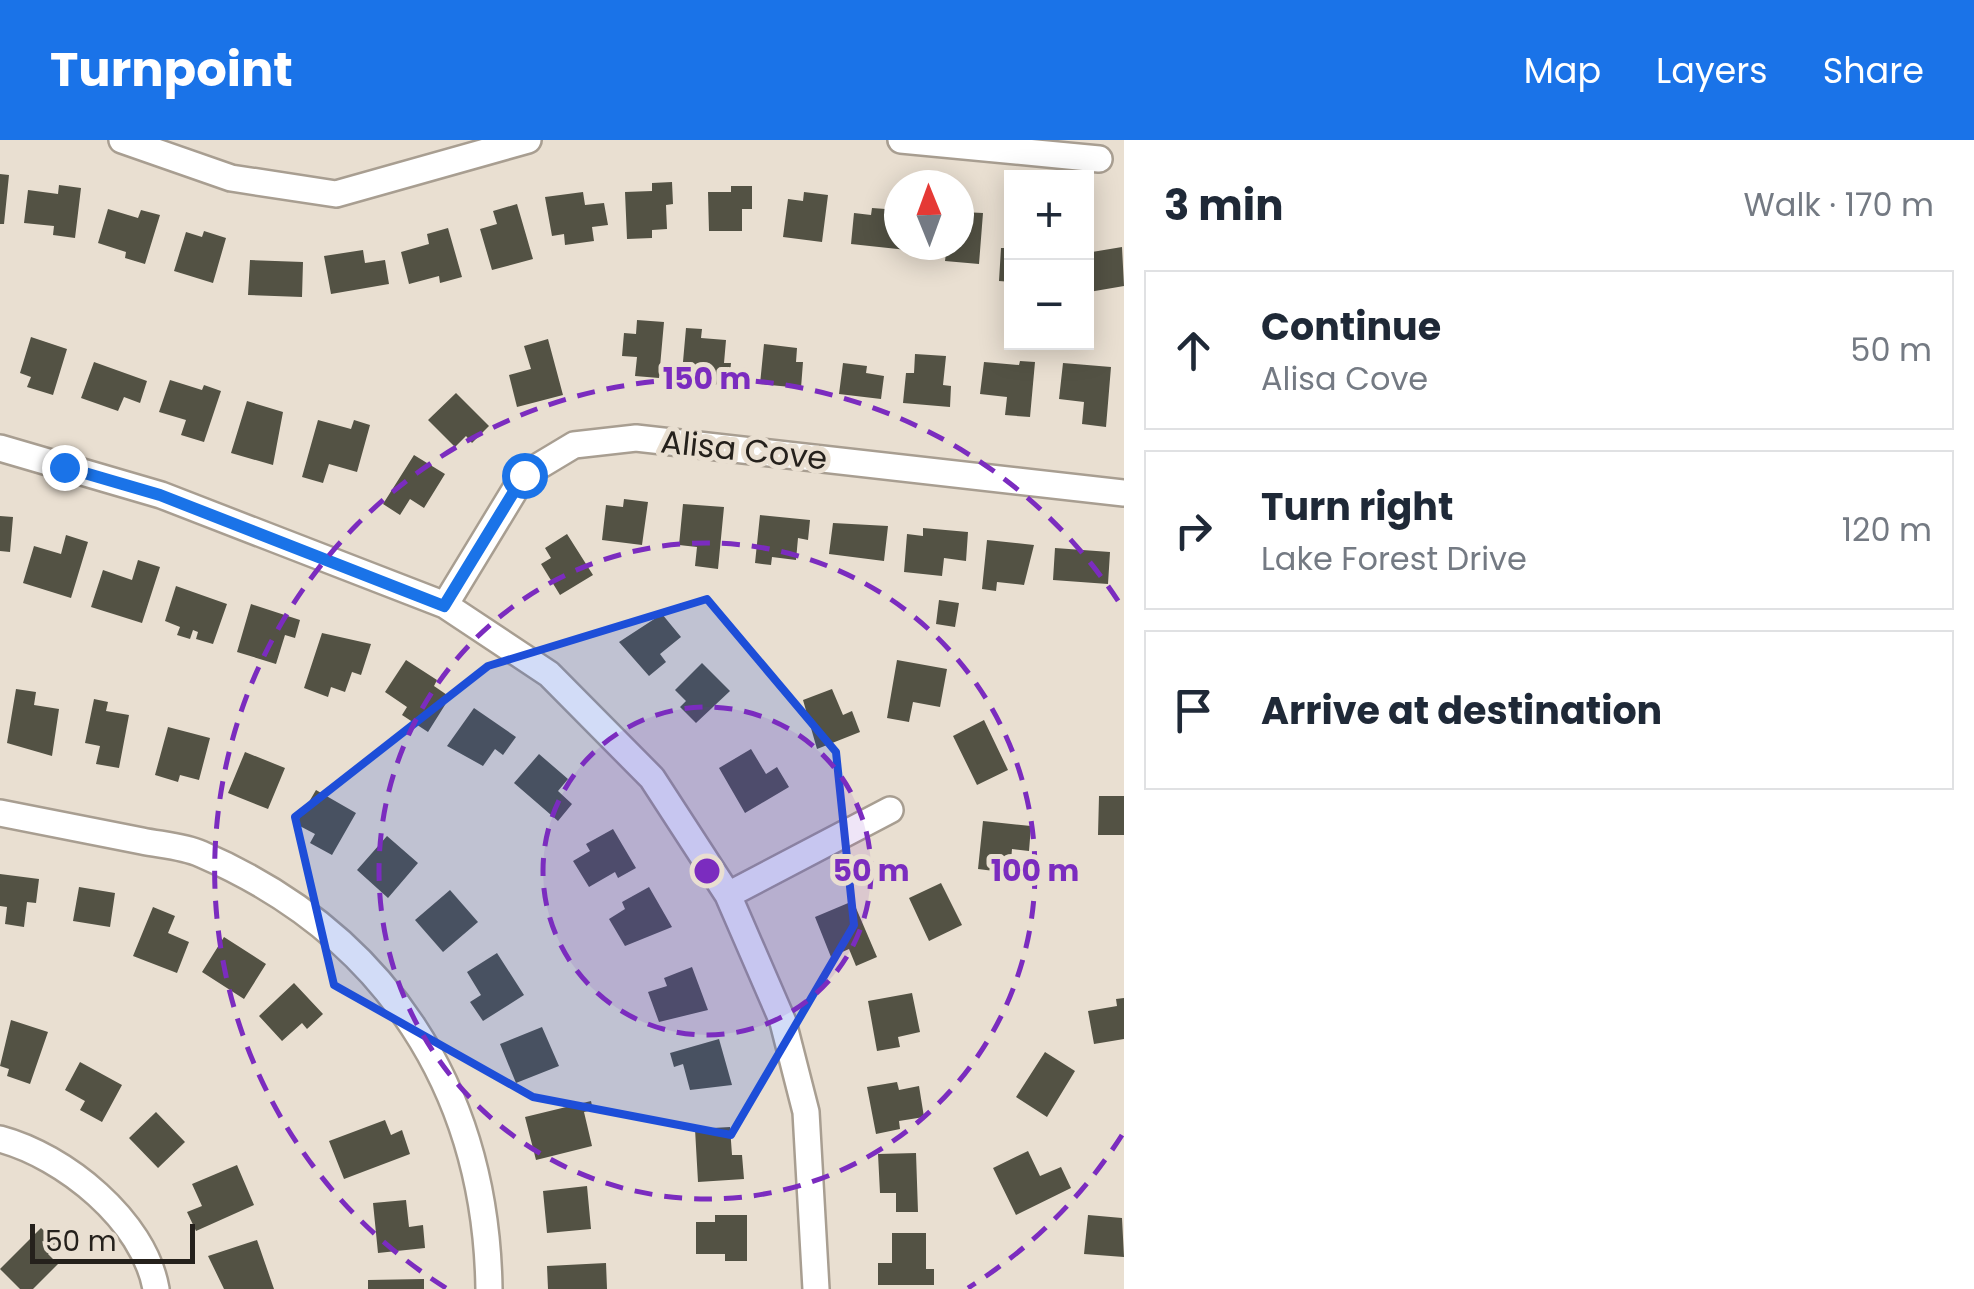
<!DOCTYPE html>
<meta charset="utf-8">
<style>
body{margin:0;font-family:Poppins,sans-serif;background:#f6f6f7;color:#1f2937}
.controls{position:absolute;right:30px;top:30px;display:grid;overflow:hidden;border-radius:0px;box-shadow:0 5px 25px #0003}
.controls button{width:90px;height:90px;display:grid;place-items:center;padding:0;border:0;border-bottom:2px solid #e0e1e3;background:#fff;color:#1f2937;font:50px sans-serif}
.compass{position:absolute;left:884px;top:30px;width:90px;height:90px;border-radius:50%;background:#fff;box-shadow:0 5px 25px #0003;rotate:359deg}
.scale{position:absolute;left:30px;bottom:25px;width:165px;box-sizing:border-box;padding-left:10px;border:5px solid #25211c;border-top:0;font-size:28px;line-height:35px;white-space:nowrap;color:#25211c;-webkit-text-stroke:8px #e9dfd1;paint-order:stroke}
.stop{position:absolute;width:30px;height:30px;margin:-22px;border:8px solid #1a73e8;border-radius:50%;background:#fff}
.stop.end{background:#1a73e8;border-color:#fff;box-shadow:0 2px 10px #0008}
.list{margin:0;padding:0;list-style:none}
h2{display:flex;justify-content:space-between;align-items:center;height:130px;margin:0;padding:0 40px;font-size:42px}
h2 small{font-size:32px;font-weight:400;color:#747a83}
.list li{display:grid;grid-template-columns:65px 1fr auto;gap:30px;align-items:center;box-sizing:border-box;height:160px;margin:0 20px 20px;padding:0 20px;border:2px solid #e0e1e3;border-radius:0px}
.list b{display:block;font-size:38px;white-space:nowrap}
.list p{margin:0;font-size:32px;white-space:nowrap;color:#747a83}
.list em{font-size:32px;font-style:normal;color:#747a83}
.icon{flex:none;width:55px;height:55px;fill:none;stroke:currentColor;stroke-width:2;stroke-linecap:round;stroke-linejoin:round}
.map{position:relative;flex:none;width:1124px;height:1149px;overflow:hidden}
header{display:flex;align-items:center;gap:60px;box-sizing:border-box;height:140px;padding:0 50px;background:#1a73e8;color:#fff}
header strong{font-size:48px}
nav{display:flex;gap:55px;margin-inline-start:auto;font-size:35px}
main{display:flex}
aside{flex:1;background:#fff}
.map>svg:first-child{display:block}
.building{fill:#535244}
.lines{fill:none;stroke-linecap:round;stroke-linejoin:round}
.minor-casing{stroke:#a89e91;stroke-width:30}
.minor{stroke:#fff;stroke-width:25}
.route{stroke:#1a73e8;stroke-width:12}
.marked{fill:#1d4ed8;fill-opacity:0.2;stroke:#1d4ed8;stroke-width:8;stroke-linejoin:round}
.ring{fill:none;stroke:#7b2cbf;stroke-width:5;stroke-dasharray:18 12}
.labels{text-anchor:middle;stroke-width:10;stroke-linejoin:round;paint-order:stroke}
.street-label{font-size:32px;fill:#25211c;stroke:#e9dfd1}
.centre{fill:#7b2cbf;stroke:#e9dfd1;stroke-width:5}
.ring-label{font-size:30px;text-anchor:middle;font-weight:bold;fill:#7b2cbf;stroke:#e9dfd1;stroke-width:10;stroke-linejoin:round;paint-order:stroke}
</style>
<header>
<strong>Turnpoint</strong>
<nav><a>Map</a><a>Layers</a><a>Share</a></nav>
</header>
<main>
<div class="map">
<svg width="1124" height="1149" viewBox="0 0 1124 1149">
<rect width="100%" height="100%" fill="#e9dfd1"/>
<path class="building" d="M0 34 9 35 4 84H0Z
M672 42 673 64 666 65 667 89 652 90V98L627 99 625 52 652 51V43Z
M59 45 81 48 75 98 53 95 54 86 24 83 28 50 58 54Z
M731 46H752V69H742V91H709L708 52H731Z
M583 52 585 65 604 63 608 85 592 87 594 101 565 105 564 94 552 96 545 57Z
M804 52 828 55 822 102 783 97 788 59 803 61Z
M517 64 533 119 492 130 480 89 497 84 493 71Z
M872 68 899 70V105H908L907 110 851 104 854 73 871 75Z
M108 69 138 78 141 70 160 75 145 124 125 118 126 112 98 103Z
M962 72 983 73 979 124 945 121 946 113 928 111V105H959Z
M448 88 462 137 440 143 439 136 409 144 401 112 429 104 427 94Z
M204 91 226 98 213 143 174 131 186 92 202 97Z
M1122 107 1124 146 1089 152 1086 113Z
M1001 108H1012V142L999 141Z
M363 110 365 123 385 120 389 144 331 154 324 116Z
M250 120 303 122 302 157 248 155Z
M637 180 664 182 659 238 635 236 637 217 622 216 624 193 636 194Z
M686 188 702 189 701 198 726 200 724 223H731L729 245 706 244 707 235 682 233Z
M31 197 67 209 53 255 27 247 31 237 20 233Z
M548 199 563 255 517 267 509 235 531 229 524 206Z
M764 204 797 208 796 222H803L801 248 760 244Z
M915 214 946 216 943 245 951 246 950 267 903 263 906 233H914Z
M1020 221 1035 222 1030 277 1005 275 1007 257 980 254 984 222 1019 225Z
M94 222 147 241 140 263 124 257 118 271 81 258Z
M843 223 867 226 866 233 884 236 881 259 839 254Z
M1063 223 1111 227 1106 287 1082 284 1084 262 1059 259Z
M170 240 202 250 204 245 221 251 204 302 181 295 186 280 159 272Z
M456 253 489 286 472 303 466 296 455 307 428 280Z
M247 261 283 272 273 325 231 313Z
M318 280 351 289 354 280 370 285 357 332 329 324 323 343 302 337Z
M414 315 445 334 424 368 410 359 400 375 383 364Z
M624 359 648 362 642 405 602 400 606 365 623 367Z
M683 364 724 367 718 429 695 426 697 407 679 405Z
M760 375 810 380 808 400 798 398 796 420 772 417 771 425 755 423Z
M0 376 13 377 10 412 0 411Z
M833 383 888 386 884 421 829 414Z
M923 388 968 392 966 421 944 418 942 436 904 432 907 394 923 396Z
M567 394 593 435 560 455 541 424 551 418 545 408Z
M66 395 88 402 71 458 23 443 34 406 61 414Z
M987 400 1034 405 1024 445 997 442 996 451 982 449Z
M1055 408 1110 412 1108 444 1053 440Z
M138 420 160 427 142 483 91 467 103 430 132 440Z
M176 446 227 464 213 504 196 499 198 492 193 490 190 499 177 495 180 487 165 481Z
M939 460 959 463 955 487 936 484Z
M251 464 300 480 295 498 285 495 276 524 237 512Z
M662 474 681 497 660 514 666 522 649 536 619 502Z
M322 493 371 504 361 535 352 532 345 552 331 547 328 557 304 548Z
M406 520 437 540 434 546 450 557 428 592 402 575 407 567 385 552Z
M897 520 947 529 940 567 913 562 909 582 887 578Z
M702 523 730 551 696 583 680 567 686 561 675 550Z
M16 549 36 552 34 565 59 569 52 616 7 603Z
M832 549 843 575 852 571 860 592 817 609 803 560Z
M94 559 108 562 106 571 129 575 119 628 96 624 100 606 85 603Z
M474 568 516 597 503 615 495 609 483 626 447 606Z
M984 580 1008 630 977 645 953 596Z
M168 587 210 598 199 640 180 635 178 642 155 635Z
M751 609 766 634 777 627 789 647 745 673 719 628Z
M245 612 285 628 268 669 228 653Z
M539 614 568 639 558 651 572 664 558 681 514 643Z
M316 650 356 673 332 715 310 703 315 694 296 684Z
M1099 656H1124V695H1098Z
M983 681 1031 686 1029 711 1012 709 1010 733 978 729Z
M613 689 636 728 618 738 615 732 589 747 573 721 590 711 586 704Z
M387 696 418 723 388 758 357 730Z
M0 734 39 739 36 763 27 762 24 787 5 784 7 767 0 766Z
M941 743 962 785 929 801 909 758Z
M79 747 115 753 110 787 73 781Z
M649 747 672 787 625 806 609 779 625 769 622 762Z
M450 750 478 782 443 812 415 780Z
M853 761 877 817 856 826 849 809 831 817 815 777Z
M153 767 175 776 168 793 189 802 177 833 133 816Z
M224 797 266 824 244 859 202 832Z
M497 813 524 855 483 881 470 862 481 855 467 832Z
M692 827 708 870 659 882 648 852 667 846 664 838Z
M294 843 323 874 307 889 302 883 282 901 259 876Z
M912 853 920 892 898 897 900 907 877 911 868 861Z
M1124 858V899L1094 904 1088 871 1117 866 1116 859Z
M11 880 48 892 30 944 7 936 9 929 0 926Z
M542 887 559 926 516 943 500 904Z
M719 899 732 945 690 950 683 924 674 927 670 913Z
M1045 912 1075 931 1047 977 1016 957Z
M80 922 122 945 102 982 80 970 85 961 65 950Z
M897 942 899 950 919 946 924 977 899 981 900 989 876 994 867 947Z
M591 961 593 970 584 972 592 1006 536 1020 525 977Z
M156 972 185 1002 158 1028 129 998Z
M385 980 391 995 402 990 410 1014 344 1039 329 1001Z
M730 987 732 1015H742L744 1039 698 1042 695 989Z
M1028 1011 1040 1036 1061 1027 1071 1048 1016 1075 993 1028Z
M916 1013 918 1072H896V1053H880L878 1014Z
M237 1025 254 1065 196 1091 187 1072 202 1066 192 1044Z
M587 1046 591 1089 547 1093 543 1051Z
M406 1060 409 1087 423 1085 425 1108 378 1113 373 1063Z
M715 1075H747V1121H725V1114H696V1082H715Z
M1088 1075 1122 1078 1124 1117 1084 1114Z
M41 1088 58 1104 48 1114 58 1124 33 1149H20L0 1129Z
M892 1093H926V1129H934V1145H878V1123H892Z
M257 1100 274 1149H224L208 1116Z
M606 1123 607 1149H548L547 1126Z
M424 1139V1149H368V1140Z"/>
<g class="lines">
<g class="minor-casing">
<path id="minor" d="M122 0 231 38 336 54 528 0
M901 0 1099 19
M0 308 161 355 445 465 549 534 652 638 728 755 783 882 806 972 816 1149
M445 465 524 335 574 305 636 298 1124 353
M0 673C47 682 95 692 142 701 161 705 183 706 201 714 386 794 486 950 489 1149
M728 755 890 670
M0 999C64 1016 144 1080 156 1149"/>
</g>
<use href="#minor" class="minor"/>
</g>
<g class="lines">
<path class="route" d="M64 327 160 355 444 466 524 335"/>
</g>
<path class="marked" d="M707 459 836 612 854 785 731 995 533 957 334 845 295 677 488 526Z"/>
<circle cx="707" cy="731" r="164" fill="#7b2cbf" fill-opacity=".12"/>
<g class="ring">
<circle cx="707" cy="731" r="164"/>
<circle cx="707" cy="731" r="328"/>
<path d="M1122 995A492 492 0 0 1 968 1148M446 1148A492 492 0 1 1 1122 467"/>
</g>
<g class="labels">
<g class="street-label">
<text transform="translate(744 310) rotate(6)" y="11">Alisa Cove</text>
</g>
</g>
<circle cx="707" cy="731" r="15" class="centre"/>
<g class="ring-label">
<text x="707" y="249">150 m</text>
<text x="871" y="741">50 m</text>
<text x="1035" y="741">100 m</text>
</g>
</svg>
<div class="controls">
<button>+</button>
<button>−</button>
</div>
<svg class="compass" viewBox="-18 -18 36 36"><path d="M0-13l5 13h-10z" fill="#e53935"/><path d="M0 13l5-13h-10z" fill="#747a83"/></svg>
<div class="scale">50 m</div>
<div class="stop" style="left:524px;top:335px"></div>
<div class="stop end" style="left:64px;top:327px"></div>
</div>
<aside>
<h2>3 min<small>Walk · 170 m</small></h2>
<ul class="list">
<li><svg class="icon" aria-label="ahead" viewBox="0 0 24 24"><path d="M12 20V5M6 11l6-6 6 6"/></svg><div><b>Continue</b><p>Alisa Cove</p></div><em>50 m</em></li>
<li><svg class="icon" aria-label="right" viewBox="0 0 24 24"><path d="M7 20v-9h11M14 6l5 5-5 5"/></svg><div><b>Turn right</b><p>Lake Forest Drive</p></div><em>120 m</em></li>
<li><svg class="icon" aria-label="arrive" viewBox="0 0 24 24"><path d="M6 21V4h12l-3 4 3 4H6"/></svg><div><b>Arrive at destination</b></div></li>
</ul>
</aside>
</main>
